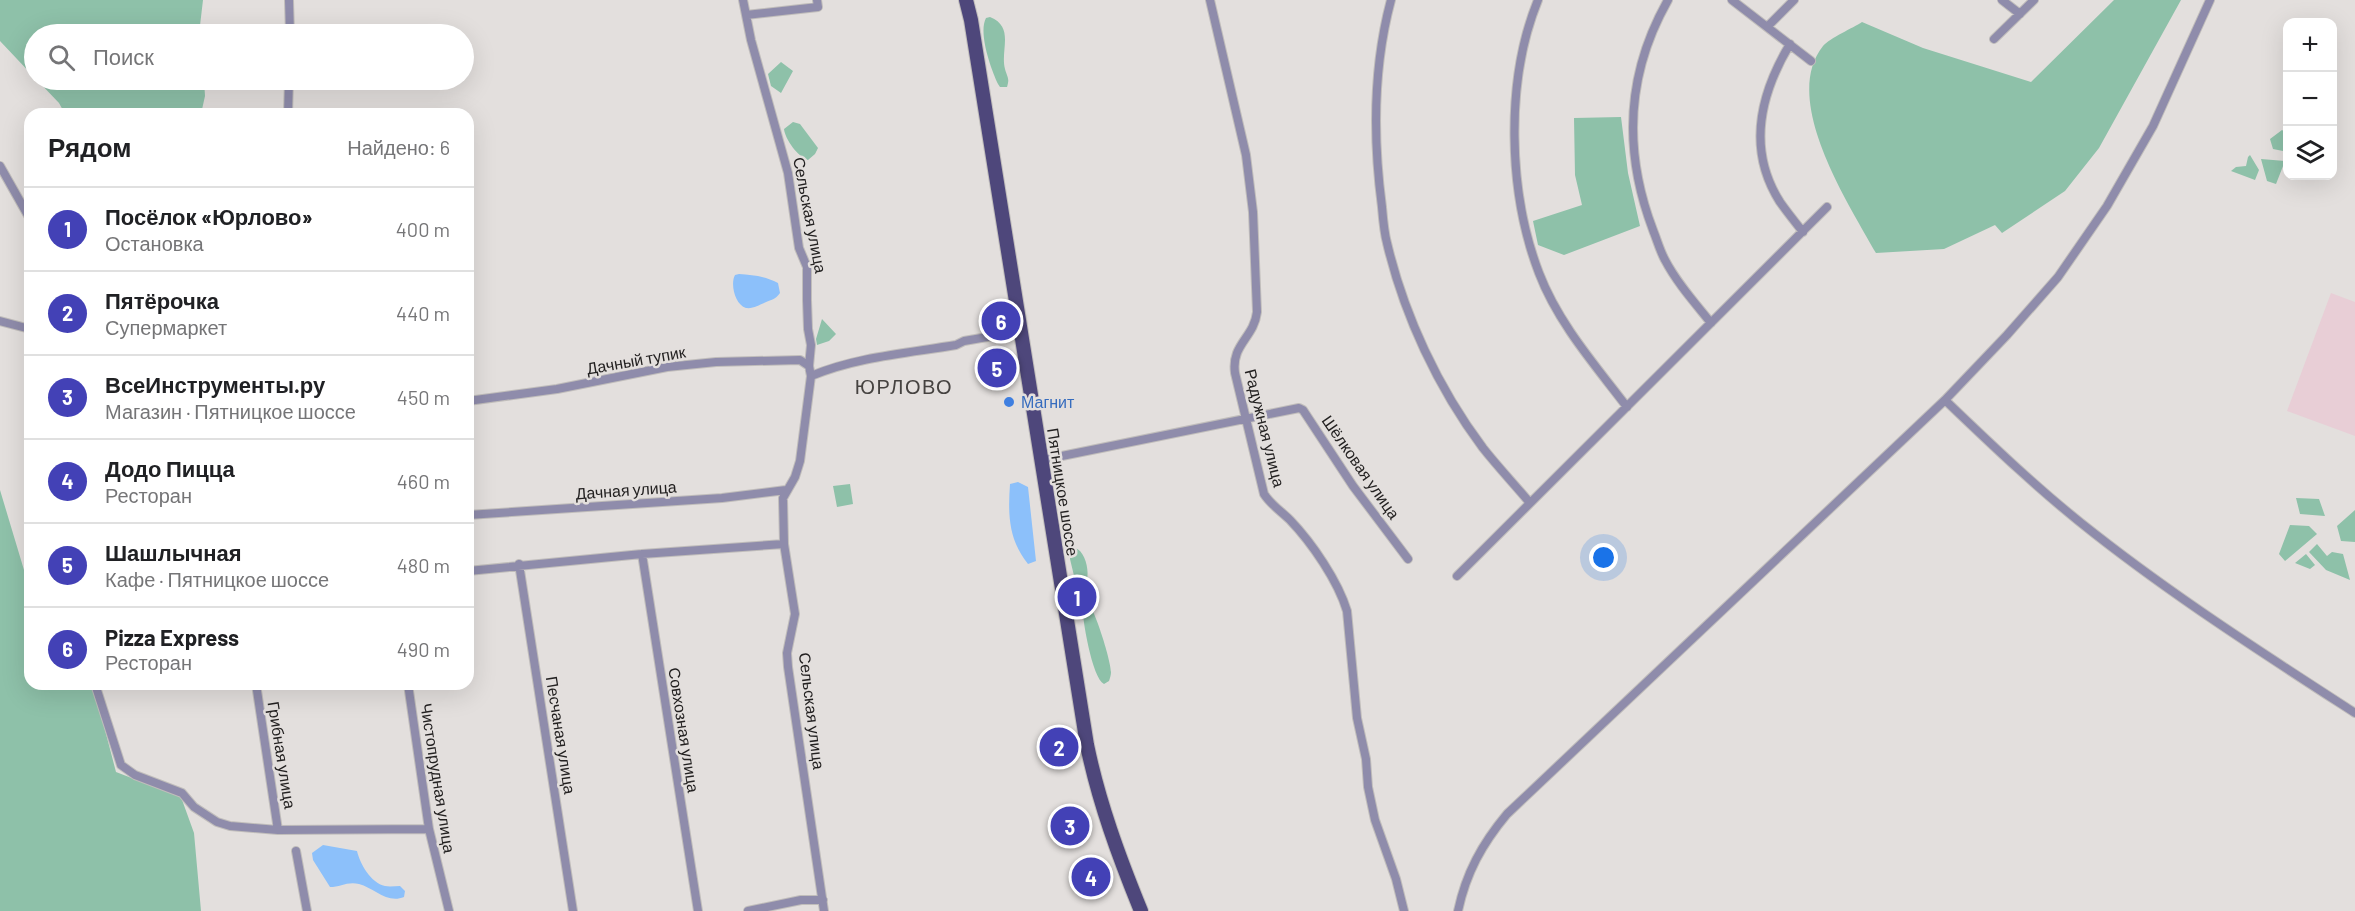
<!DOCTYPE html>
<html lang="ru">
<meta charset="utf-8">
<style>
body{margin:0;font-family:Barlow,sans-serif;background:#f6f6f6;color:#202124}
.controls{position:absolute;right:18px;top:18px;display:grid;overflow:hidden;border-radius:12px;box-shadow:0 6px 24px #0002}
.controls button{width:54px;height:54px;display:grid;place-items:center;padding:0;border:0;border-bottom:2px solid #e0e0e0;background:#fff;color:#202124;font:30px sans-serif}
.you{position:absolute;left:1604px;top:558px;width:21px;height:21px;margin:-15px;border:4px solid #fff;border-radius:50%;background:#1a73e8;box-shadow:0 0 0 9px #1a73e833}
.badge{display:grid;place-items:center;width:39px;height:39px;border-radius:50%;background:#4341b6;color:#fff;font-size:20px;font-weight:700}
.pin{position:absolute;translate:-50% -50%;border:3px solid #fff;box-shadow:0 2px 6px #0006}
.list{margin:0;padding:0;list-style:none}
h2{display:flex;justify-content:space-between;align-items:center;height:78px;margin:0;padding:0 24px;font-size:26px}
h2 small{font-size:20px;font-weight:400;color:#757577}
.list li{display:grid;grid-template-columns:39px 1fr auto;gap:18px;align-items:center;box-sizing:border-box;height:84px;padding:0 24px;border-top:2px solid #e0e0e0}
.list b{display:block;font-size:22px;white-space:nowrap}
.list p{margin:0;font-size:20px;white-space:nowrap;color:#757577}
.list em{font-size:20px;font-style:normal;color:#757577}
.icon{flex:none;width:33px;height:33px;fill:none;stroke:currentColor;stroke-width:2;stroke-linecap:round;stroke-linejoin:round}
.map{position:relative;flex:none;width:2355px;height:911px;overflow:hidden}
.search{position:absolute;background:#fff;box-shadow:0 6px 24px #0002;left:24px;top:24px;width:450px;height:66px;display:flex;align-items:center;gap:15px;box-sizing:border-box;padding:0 21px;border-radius:33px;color:#757577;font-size:22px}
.panel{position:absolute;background:#fff;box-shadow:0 6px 24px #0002;left:24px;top:108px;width:450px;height:582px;border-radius:18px}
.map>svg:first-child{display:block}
.education{fill:#e8ced6}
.green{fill:#8ec1a9}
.water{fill:#8cc0fa}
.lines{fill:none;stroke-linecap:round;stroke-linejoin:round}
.minor-casing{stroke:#c0bdbb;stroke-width:10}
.primary-casing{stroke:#c0bdbb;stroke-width:16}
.minor{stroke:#8f8cab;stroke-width:8}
.primary{stroke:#4e477b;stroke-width:14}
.shop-dot{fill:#3f7fe0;stroke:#e3dfdd;stroke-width:2}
.labels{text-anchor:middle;stroke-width:5;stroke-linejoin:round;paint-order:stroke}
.street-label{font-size:16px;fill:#232121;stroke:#e3dfdd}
.shop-label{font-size:16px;fill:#366cbe;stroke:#e3dfdd;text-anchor:start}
.quarter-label{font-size:20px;letter-spacing:1.5px;fill:#454240;stroke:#e3dfdd}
</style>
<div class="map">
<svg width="2355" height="911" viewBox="0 0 2355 911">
<rect width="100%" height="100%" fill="#e3dfdd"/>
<path class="education" d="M2331 293 2355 302V436L2287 411Z"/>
<path class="green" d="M0 0H203L199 34H34V77L0 41Z
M2114 0H2181L2099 148 2065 191 2002 233 1995 225 1944 249 1876 253C1849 204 1780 100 1823 46 1830 38 1853 28 1862 22L1923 48 2031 82Z
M990 17C1015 27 1000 50 1005 69 1007 77 1010 78 1007 87H1000L998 84C991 69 978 33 986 18Z
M781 62 793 71 781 93 771 86 768 74Z
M37 80H204L205 96 201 114H65L59 103Z
M1621 117 1628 173 1640 226 1564 255 1538 245 1533 221 1582 205 1575 175 1574 118Z
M793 122 800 124 818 148 815 154 808 160C798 157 785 139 784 129Z
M2282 130 2288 134 2283 151 2273 149 2270 139Z
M2250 155 2259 170 2255 180 2231 171 2236 167 2246 166 2248 157Z
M2261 159 2285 161 2276 184 2267 181Z
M822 319 836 334 829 341 817 345 816 339Z
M850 484 853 504 837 507 833 486Z
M0 490 30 590V684H93L116 772 181 797 194 833 201 911H0Z
M2296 498 2319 499 2325 516 2300 514Z
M2355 510V542L2341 541 2337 526Z
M2290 525 2309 526 2317 534 2285 561 2279 554Z
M2317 544 2327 556 2332 552 2343 554 2350 580 2326 570 2309 552Z
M1075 548C1086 551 1091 575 1085 584L1075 580 1070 559V551Z
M2306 554 2315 565 2310 569 2295 563Z
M1085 598C1093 603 1111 660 1111 672 1111 675 1110 678 1109 681L1104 684C1092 678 1082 618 1082 602Z"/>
<path class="water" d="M739 274C753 275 765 276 778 283L780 293C775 300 772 299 764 303 759 305 753 309 746 308 735 305 730 284 735 275Z
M1018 482 1028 487 1036 561 1028 564C1008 539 1008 514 1010 484Z
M323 845 357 851C360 864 371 883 385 886 390 887 395 886 400 886L405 891 404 897C387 904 374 888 359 884 348 881 340 887 330 887L313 860 312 853Z"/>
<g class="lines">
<g class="minor-casing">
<path id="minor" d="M289 0 290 34
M743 0 751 40 788 173 799 248 807 267V300L808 329 811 345 809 366 811 376 800 461 795 477 783 498 784 544 795 614 787 653 788 667 824 911
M1210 0 1246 155 1253 212 1257 312C1254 338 1231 344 1235 373L1264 494C1271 505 1281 511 1290 520 1312 543 1338 581 1347 611L1357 718 1366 759 1368 787 1375 820 1396 879 1404 911
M1391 0C1373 67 1373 139 1382 207 1383 219 1384 232 1387 243 1404 315 1438 388 1483 448 1498 467 1515 485 1530 503
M1538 0C1505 81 1508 192 1539 273 1558 323 1595 365 1627 407
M1668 0C1626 74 1623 151 1653 230 1657 240 1660 251 1665 260 1677 283 1695 303 1711 323
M1732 0 1811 61
M2002 0 2020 14
M746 15 818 7 817 0
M1767 27 1794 0
M1994 39 2034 0
M1790 44C1760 94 1747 150 1780 202 1787 212 1795 222 1803 232
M288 114 289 80
M0 166 30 219
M0 321 30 329
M811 376C856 357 908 353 956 345L964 341 1022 331
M1945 400C1993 446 2042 493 2095 534 2178 599 2267 656 2355 713
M468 401 557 389 667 367 716 362 800 360 809 366
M1042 460 1299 408 1303 410 1353 486 1408 559
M468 515 722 498 786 490
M642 554 698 911
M519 564 573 911
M468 571 642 554 784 544
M1457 576 1827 207
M95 684 121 765 135 775 182 793 194 807 217 822 230 826 278 830 429 829
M256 684 278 830
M408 684 429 829 449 911
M296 851 307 911
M748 911 801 900H823
M1458 911C1466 873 1482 844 1507 814L1945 400 2007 335 2058 277 2107 206 2153 126 2210 0"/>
</g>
<g class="primary-casing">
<path id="primary" d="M966 0 971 20 1087 745C1099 803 1119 857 1141 911"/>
</g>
<use href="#minor" class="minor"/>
<use href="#primary" class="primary"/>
</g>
<circle class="shop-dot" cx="1009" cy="402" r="6"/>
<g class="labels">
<g class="street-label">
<text transform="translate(810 215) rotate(79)" y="6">Сельская улица</text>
<text transform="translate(636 360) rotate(-10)" y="6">Дачный тупик</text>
<text transform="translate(1265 428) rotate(76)" y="6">Радужная улица</text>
<text transform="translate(1361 467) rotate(55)" y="6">Шёлковая улица</text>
<text transform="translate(626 490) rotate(-4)" y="6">Дачная улица</text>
<text transform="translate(1063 492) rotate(81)" y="6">Пятницкое шоссе</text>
<text transform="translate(812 711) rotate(83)" y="6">Сельская улица</text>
<text transform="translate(684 730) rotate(81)" y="6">Совхозная улица</text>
<text transform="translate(561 735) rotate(81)" y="6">Песчаная улица</text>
<text transform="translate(282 755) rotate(81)" y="6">Грибная улица</text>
<text transform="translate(438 778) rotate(81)" y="6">Чистопрудная улица</text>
</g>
<g class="shop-label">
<text x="1021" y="408">Магнит</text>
</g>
<g class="quarter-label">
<text x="904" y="394">ЮРЛОВО</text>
</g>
</g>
</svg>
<div class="controls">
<button>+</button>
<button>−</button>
<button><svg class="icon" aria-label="layers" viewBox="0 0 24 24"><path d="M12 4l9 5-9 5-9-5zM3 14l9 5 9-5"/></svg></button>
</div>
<div class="you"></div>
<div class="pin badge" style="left:1077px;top:597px">1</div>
<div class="pin badge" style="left:1059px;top:747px">2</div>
<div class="pin badge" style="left:1070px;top:826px">3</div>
<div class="pin badge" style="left:1091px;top:877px">4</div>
<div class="pin badge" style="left:997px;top:368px">5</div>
<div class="pin badge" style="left:1001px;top:321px">6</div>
<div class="search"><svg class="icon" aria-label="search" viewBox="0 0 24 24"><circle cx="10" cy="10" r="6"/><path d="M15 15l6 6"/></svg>Поиск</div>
<section class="panel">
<h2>Рядом<small>Найдено: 6</small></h2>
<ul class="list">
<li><span class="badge">1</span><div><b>Посёлок «Юрлово»</b><p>Остановка</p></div><em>400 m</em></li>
<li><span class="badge">2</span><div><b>Пятёрочка</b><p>Супермаркет</p></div><em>440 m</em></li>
<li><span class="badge">3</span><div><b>ВсеИнструменты.ру</b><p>Магазин · Пятницкое шоссе</p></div><em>450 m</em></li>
<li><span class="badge">4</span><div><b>Додо Пицца</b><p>Ресторан</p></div><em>460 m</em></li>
<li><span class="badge">5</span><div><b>Шашлычная</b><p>Кафе · Пятницкое шоссе</p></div><em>480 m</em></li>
<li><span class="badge">6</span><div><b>Pizza Express</b><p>Ресторан</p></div><em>490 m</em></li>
</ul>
</section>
</div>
